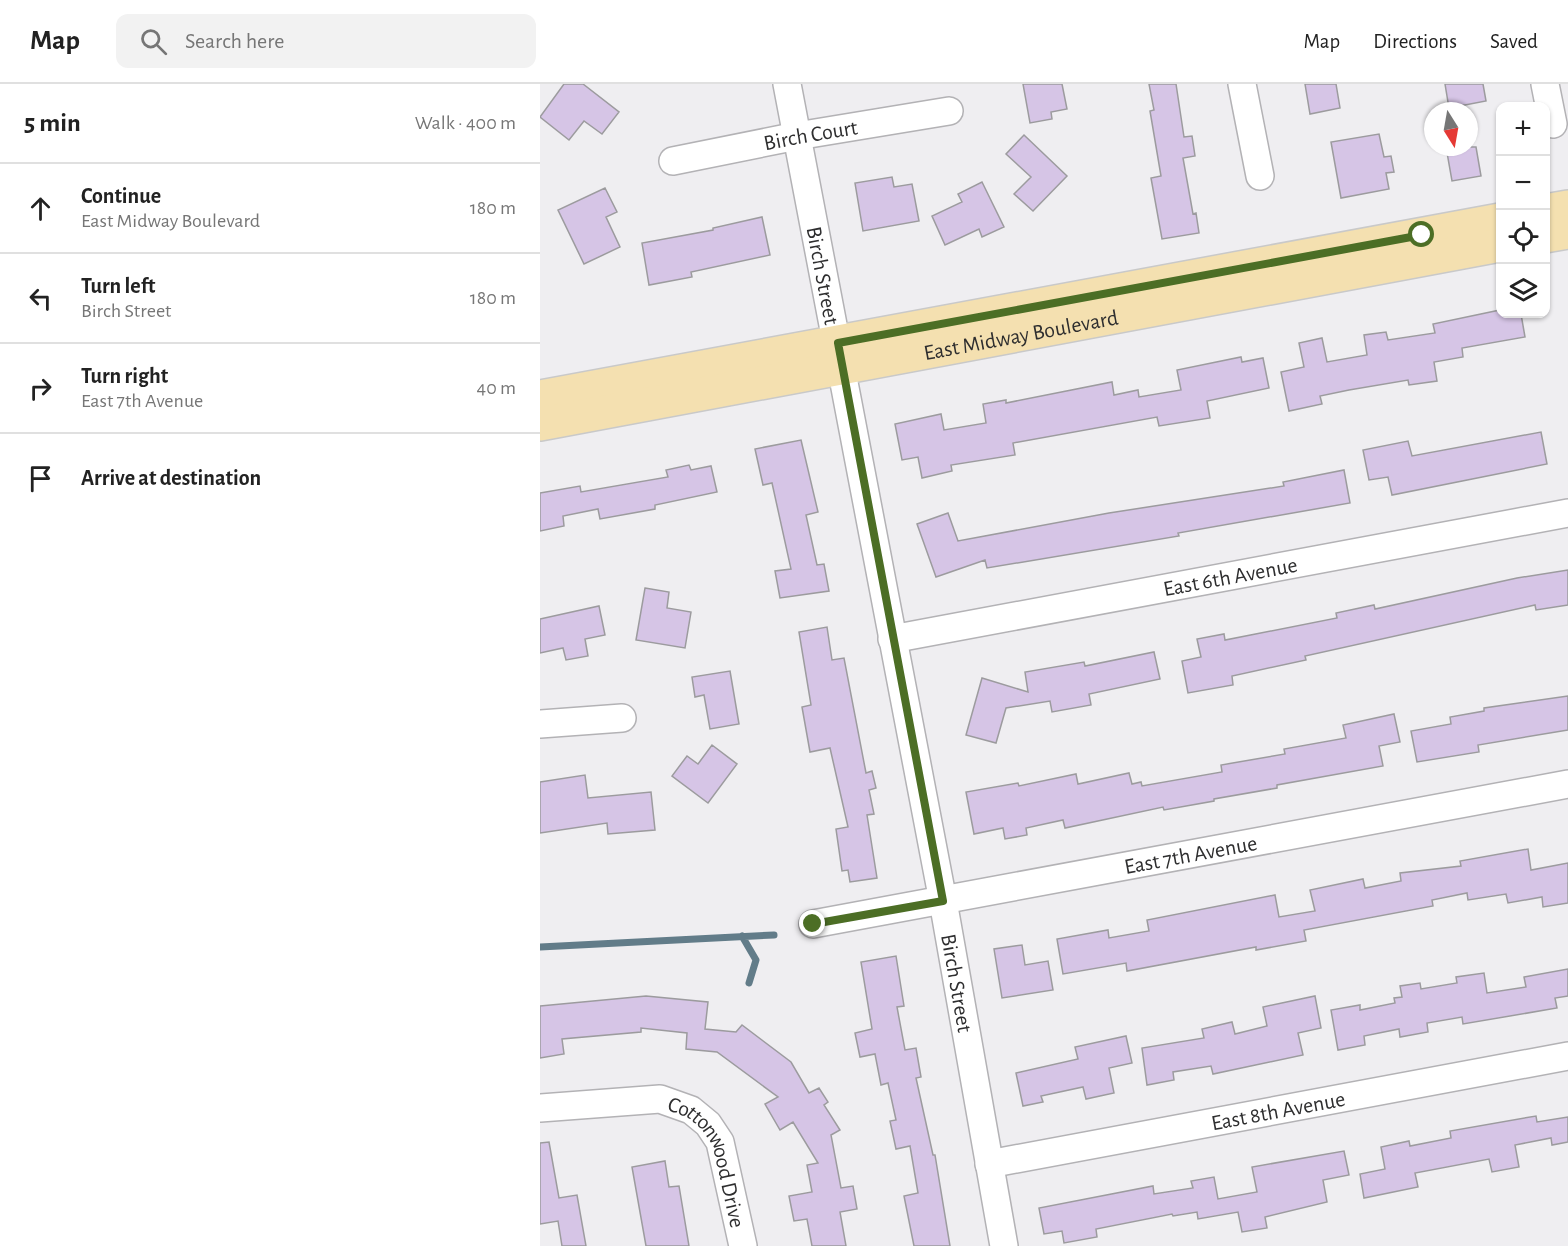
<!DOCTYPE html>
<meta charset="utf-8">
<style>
body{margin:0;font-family:"Alegreya Sans",sans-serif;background:#f2f2f2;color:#222}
.controls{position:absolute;right:18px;top:18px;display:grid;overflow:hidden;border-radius:12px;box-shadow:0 2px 4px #0004}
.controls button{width:54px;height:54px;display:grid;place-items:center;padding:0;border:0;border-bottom:2px solid #e0e0e0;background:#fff;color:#222;font:30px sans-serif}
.compass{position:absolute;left:884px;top:18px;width:54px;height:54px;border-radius:50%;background:#fff;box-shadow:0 2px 4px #0004;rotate:169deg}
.stop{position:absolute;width:18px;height:18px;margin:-14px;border:4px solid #4c6e25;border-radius:50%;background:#fff}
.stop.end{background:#4c6e25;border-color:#fff;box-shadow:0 2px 6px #0008}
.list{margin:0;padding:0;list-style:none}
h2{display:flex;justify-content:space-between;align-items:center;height:78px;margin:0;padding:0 24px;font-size:26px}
h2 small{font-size:20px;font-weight:400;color:#767676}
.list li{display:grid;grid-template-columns:39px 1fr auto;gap:18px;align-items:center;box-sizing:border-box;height:90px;padding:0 24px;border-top:2px solid #e0e0e0}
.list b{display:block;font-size:22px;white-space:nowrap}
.list p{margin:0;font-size:20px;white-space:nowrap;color:#767676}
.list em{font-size:20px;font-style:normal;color:#767676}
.icon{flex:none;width:33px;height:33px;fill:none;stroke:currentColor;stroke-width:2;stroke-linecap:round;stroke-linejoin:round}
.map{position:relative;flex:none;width:1028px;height:1162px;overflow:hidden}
header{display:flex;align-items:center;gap:36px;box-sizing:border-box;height:84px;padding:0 30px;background:#fff;border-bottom:2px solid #e0e0e0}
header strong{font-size:28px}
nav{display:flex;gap:33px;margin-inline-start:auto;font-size:21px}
.search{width:420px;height:54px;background:#f2f2f2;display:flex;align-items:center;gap:15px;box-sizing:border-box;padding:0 21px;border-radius:12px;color:#767676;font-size:22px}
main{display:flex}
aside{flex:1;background:#fff}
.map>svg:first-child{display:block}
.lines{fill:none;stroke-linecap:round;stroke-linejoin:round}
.stream{stroke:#627c89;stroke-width:7}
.building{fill:#d6c5e6;stroke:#9c9b9e;stroke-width:1.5}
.minor-casing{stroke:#b3b2b5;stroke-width:30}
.major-casing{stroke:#c9c9c9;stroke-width:36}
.minor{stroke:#fff;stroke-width:27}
.major{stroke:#f4e0b0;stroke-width:33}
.route{stroke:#4c6e25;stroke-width:8}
.labels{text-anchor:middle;stroke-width:4.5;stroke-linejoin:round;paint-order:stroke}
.street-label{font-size:22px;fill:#2e2e2f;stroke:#fff}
</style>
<header>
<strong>Map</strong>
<div class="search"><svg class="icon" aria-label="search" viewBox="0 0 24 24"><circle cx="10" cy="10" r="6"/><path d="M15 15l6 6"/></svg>Search here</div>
<nav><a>Map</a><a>Directions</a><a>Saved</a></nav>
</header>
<main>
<aside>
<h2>5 min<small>Walk · 400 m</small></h2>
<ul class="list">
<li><svg class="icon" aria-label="ahead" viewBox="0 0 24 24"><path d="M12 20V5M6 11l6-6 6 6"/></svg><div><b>Continue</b><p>East Midway Boulevard</p></div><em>180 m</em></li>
<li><svg class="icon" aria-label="left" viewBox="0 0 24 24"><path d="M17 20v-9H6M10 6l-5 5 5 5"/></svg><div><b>Turn left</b><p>Birch Street</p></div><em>180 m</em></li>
<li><svg class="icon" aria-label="right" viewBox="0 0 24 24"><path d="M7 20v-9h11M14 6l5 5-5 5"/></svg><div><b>Turn right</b><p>East 7th Avenue</p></div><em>40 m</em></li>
<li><svg class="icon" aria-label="arrive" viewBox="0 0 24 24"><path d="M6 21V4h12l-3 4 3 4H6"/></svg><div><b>Arrive at destination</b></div></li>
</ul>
</aside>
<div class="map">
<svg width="1028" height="1162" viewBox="0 0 1028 1162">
<rect width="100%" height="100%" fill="#efeef1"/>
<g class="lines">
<path class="stream" d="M202 852 216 876 209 899
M0 863 234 851"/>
</g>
<path class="building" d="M24 0H43L79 28 62 50 44 37 29 56 0 33Z
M483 0H522L527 25 511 28 512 35 490 39Z
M609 0H636L644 53 652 52 655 72 643 74 653 130 656 129 659 149 622 155 611 94 621 92 610 27 614 26Z
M765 0H796L800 24 770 30Z
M905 0H943L946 17 909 24Z
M839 50 844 73 851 72 854 88 846 89 849 105 801 114 791 58Z
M484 51 527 92 493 127 474 110 491 93 466 70Z
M906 63H936L941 92 912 97Z
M352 93 354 103 372 100 379 137 323 147 315 99Z
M442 98 464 143 442 153 439 145 405 161 392 132 422 118 418 110Z
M65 104 77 128 66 133 80 163 44 180 18 126Z
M222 133 230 171 151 188 152 193 109 201 102 159 173 146V144Z
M960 226V230H981L985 253 922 264 923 273 894 278 897 297 869 301 868 296 809 306 780 312 782 320 749 327 741 288 764 283 759 259 782 254 787 278 827 271 824 251 846 248 848 256 895 249 893 240Z
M701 273 702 278 723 274 729 304 667 317 670 334 619 342 617 333 473 359 475 371 411 381 412 387 382 394 378 373 362 376 355 340 401 330 404 346 446 339 443 320 466 316V319L572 298 574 311 598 306 599 313 641 306 637 286Z
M1001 348 1007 380 852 411 848 393 829 396 823 366 868 357 872 372Z
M261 356 278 428 266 431 277 481 284 480 289 507 240 514 235 487 251 485 232 399 223 401 215 365Z
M149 381 151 386 171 382 177 408 115 421V425L60 435 58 425 23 432 24 442 0 447V409L40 402 41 408 128 393 126 386Z
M804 386 810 419 638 449 639 452 447 484 445 476 396 493 377 440 408 429 418 457 569 429 744 402 743 398Z
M1028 486V521L996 526 995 521 765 572 766 576 692 592 693 601 648 609 642 577 661 573 657 555 684 550 685 556 797 534 796 529 834 521 835 525 977 494Z
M105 504 129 508 127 524 151 528 145 564 96 556Z
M59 522 65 551 45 555 48 572 26 576 23 564 0 569V535Z
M287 543 292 576 304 574 326 689 332 687 336 704 329 706 334 730 327 731 337 794 310 798 308 786 302 787 296 745 308 743 290 664 270 668 262 623 271 621 259 548Z
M614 568 620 595 549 610 551 621 512 628 510 617 466 624 456 659 426 651 442 594 488 608 485 588 544 578 545 582Z
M190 587 199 640 170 645 164 611 155 613 152 593Z
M1028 612V646L938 661 939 668 877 678 871 647 911 640 910 633 944 627V624Z
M854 630 860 658 839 662 843 682 737 701V704L674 715V717L624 726 623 723 525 744 523 736 486 744 487 751 465 755 463 744 434 750 426 708 478 699 479 702 536 690 538 700 589 689 592 700 601 698 602 702 682 688 681 681 745 670 744 665 806 654 803 641Z
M172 661 197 680 168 719 132 692 147 672 158 680Z
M45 691 48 714 111 708 115 746 68 750 67 739 0 749V698Z
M988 765 991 786 1028 779V819L1003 823 1002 813 968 819 966 810 928 816 927 809 892 816 893 822 764 846 766 857 716 866V863L587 887 586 879 523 890 517 855 568 846 569 854 609 847 607 836 735 811 739 833 775 827 770 806 823 795 825 804 861 797 860 789 921 782 920 777Z
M482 861 485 881 508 877 513 906 462 914 454 865Z
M356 872 364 922 357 923 365 966 376 964 381 993 376 994 393 1071H395L410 1162H374L364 1112 378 1109 370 1062 356 1065 350 1037 356 1036 348 999 341 1001 335 970 320 973 315 949 332 945 321 878Z
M1028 885V912L1015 914 1017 924 923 940 922 933 887 939 888 948 860 953 859 945 824 952 825 961 798 966 791 926 820 921V926L855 919 854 914 862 913 860 902 880 899 881 905 917 899 916 893 944 889 947 909 986 903 984 893Z
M106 912 168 918 165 945 196 948 202 941 251 978 269 1009 279 1004 288 1018 284 1021 300 1046 291 1051 301 1104 313 1102 317 1125 300 1128 306 1162H272L267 1135 254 1137 249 1112 272 1108 267 1081 278 1079 253 1038 240 1046 225 1020 238 1013 177 968 146 965 147 949 101 944V948L22 955 24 970 0 974V922Z
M775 912 781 944 758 949 763 971 673 990 671 982 633 988 634 996 607 1001 602 964 664 954 662 945 692 938 695 950 727 942 723 923Z
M586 952 592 979 569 984 574 1009 546 1015 543 1003 501 1012 503 1018 483 1022 476 989 538 975 535 963Z
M996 1032 997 1038 1028 1033V1058L1012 1061 1011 1054 975 1061 979 1083 952 1088 949 1075 875 1089 878 1103 824 1114 820 1090 845 1085 841 1063 869 1057 870 1062 911 1054 910 1047Z
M9 1058 19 1114 37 1111 46 1162H22L18 1137 0 1140V1059Z
M804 1067 809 1091 783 1096 787 1118 725 1133 727 1144 702 1148 698 1128 658 1135 657 1128 633 1132 632 1130 556 1145 557 1153 524 1159 522 1147 504 1150 499 1124 613 1102 614 1110 653 1104 651 1097 674 1093 678 1115 717 1108 712 1083Z
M125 1077 129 1103 139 1102 149 1162H106L92 1083Z"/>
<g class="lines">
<g class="minor-casing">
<g id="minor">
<path id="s1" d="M247 0 403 817 464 1162"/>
<path d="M702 0 720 92"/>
<path d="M1005 0 1013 40"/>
<path id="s2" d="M133 77 257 52 409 27"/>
<path id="s3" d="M352 555 1028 429"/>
<path d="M0 640 82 634"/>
<path id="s4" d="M273 840 1028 700"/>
<path id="s5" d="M0 1024 120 1015 151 1026 168 1040 180 1058 203 1162"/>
<path id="s6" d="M449 1080 1028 972"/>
</g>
</g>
<g class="major-casing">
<g id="major">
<path d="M1005 127 1028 123"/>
<path d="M1005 152 1028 148"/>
<path d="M0 313 960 136"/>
<path id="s7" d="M0 340 960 161"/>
</g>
</g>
<use href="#minor" class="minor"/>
<use href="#major" class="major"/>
</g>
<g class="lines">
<path class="route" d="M273 840 403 817 298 259 882 151"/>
</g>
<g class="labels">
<g class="street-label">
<text dy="8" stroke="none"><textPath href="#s2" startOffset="140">Birch Court</textPath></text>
<text dy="8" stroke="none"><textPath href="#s1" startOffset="195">Birch Street</textPath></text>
<text dy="8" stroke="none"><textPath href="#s7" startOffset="489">East Midway Boulevard</textPath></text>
<text dy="8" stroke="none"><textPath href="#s3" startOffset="344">East 6th Avenue</textPath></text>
<text dy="8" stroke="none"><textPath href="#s4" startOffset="384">East 7th Avenue</textPath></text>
<text dy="8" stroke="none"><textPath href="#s1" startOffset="915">Birch Street</textPath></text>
<text dy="8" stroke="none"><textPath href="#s6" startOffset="294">East 8th Avenue</textPath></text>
<text dy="8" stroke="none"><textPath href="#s5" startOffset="207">Cottonwood Drive</textPath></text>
</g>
</g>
</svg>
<div class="controls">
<button>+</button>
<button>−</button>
<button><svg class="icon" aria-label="locate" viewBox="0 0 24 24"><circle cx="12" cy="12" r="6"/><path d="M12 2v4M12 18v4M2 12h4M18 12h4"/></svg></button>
<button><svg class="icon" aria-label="layers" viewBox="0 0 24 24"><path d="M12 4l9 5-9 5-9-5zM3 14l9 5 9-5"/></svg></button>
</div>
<svg class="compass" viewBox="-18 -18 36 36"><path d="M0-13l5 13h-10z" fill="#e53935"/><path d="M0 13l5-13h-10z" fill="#767676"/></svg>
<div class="stop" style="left:882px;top:151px"></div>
<div class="stop end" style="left:273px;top:840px"></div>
</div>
</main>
